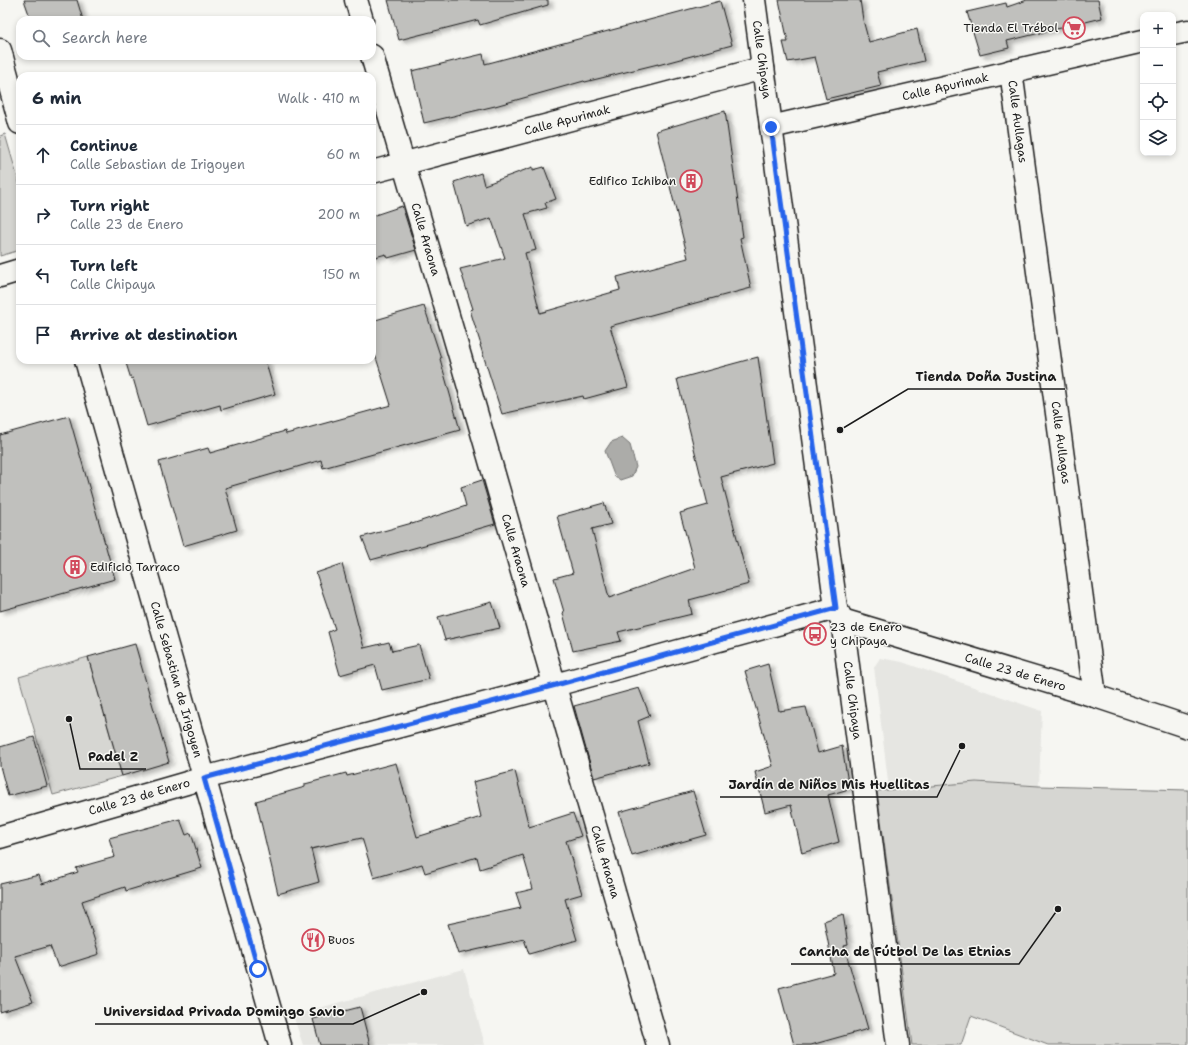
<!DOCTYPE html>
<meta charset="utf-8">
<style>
body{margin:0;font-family:"Shantell Sans",sans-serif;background:#f6f6f7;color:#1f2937}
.controls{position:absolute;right:12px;top:12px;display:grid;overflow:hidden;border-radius:8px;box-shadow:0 2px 6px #0003}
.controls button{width:36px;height:36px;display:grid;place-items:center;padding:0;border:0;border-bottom:1px solid #e0e1e3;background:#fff;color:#1f2937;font:20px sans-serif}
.stop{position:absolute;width:12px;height:12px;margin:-9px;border:3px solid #2563eb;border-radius:50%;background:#fff}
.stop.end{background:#2563eb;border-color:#fff;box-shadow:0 1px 4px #0008}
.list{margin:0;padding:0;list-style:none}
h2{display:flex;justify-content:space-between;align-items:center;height:52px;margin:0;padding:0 16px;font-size:17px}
h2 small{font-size:13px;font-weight:400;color:#747a83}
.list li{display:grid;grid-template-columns:26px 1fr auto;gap:12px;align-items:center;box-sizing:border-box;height:60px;padding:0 16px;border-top:1px solid #e0e1e3}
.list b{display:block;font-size:15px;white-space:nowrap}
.list p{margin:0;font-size:13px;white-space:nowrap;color:#747a83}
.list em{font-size:13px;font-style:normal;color:#747a83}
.icon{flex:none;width:22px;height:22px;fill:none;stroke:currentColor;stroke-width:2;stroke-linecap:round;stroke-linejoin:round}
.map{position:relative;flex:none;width:1188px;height:1045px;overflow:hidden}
.search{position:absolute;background:#fff;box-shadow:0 2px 6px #0003;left:16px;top:16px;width:360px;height:44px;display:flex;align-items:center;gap:10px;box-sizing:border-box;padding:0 14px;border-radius:12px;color:#747a83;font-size:15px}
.panel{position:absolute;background:#fff;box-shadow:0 2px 6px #0003;left:16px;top:72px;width:360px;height:292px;border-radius:12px}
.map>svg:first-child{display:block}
.built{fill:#e6e6e2}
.green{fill:#d6d6d2;stroke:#797977}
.water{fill:#acaca9;stroke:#727271}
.building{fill:#c0c0bd;stroke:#1c1c1c;filter:url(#shadow)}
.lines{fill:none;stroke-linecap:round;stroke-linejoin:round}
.minor-casing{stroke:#1c1c1c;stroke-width:25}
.tertiary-casing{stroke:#1c1c1c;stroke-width:25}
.minor{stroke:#f6f6f2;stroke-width:22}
.tertiary{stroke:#f6f6f2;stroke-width:22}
.route{stroke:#2563eb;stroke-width:5}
.labels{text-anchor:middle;stroke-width:3;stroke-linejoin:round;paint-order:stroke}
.poi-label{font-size:12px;fill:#1c1c1c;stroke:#f6f6f2;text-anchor:start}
.street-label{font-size:12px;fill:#1c1c1c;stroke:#f6f6f2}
.leader{fill:none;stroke:#1c1c1c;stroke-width:1.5}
.callout-dot{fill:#1c1c1c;stroke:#f6f6f2;stroke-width:1.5}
.callout-label{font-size:13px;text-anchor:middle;font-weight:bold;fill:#1c1c1c;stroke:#f6f6f2;stroke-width:3;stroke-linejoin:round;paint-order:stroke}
</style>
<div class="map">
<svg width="1188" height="1045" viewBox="0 0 1188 1045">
<defs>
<filter id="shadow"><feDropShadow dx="4.5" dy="2.5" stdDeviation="2" flood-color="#0004"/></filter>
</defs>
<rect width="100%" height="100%" fill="#f6f6f2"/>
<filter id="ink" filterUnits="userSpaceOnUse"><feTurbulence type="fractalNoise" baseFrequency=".025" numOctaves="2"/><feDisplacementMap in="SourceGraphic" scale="8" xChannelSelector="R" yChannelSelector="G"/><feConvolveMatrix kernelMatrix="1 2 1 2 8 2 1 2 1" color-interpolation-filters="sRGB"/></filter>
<g filter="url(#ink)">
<path class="built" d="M880 658 902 662 1042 711 1039 786 976 782 889 789 874 667Z
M464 969 485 1045H303L293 1015Z"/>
<path class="green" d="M5 134 20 186V250L0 256V136Z
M88 657 122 776 53 795 19 677Z
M976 782 1039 786 1188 790V1045H1048L971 1016 961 1045H912L877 791Z"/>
<path class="water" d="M622 438 630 445 636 467 632 476 620 480 614 475 605 451 611 442Z"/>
<path class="building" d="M24 0H77L83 20H31Z
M388 0H548V5L480 25 478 20 399 40Z
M779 0H860L863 20 869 42 917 29 924 61 877 72 881 86 826 99 815 57 788 62 783 42H788Z
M1027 0H1098L1102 18 1007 41 1009 48 980 55 967 12 1006 3 1007 7Z
M720 1 732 45 658 65V64L585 82 584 81 495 106 424 123 412 71 483 54 485 64Z
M725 111 743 237 740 238 751 288 610 326 628 387 584 399 583 396 502 414 480 345H481L470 310 473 309 460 269 505 258 491 218 466 226 454 182 481 173 484 185 533 167V170L544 167 556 199 545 203 547 208 525 214 536 250 525 253 540 313 620 290 617 277 688 258 656 131Z
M402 206 416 250 388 258 386 254 372 258V216Z
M424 306 441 358 440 359 460 430 323 468 321 460 225 488 237 530 183 546 159 462 208 448 210 453 285 431 286 434 391 405 372 345V321Z
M758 357 773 463 721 477 749 584 689 600 692 614 618 632 621 641 573 651 563 613 564 612 554 578 573 573 557 516 604 503 611 524 592 529 609 598 695 568 680 513 708 505 677 379Z
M125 360H265L275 394 221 410 220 405 147 426 133 378 131 379Z
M69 416 115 579 0 611V435Z
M482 480 495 524 464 533V534L371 560 362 537 412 523V524L466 506 461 487Z
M342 564 364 648 389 642 392 651 419 645 429 679 382 690 375 665 340 675 328 632 335 629 316 573Z
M492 602 500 628 445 640 438 617Z
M135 644 169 762 122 776 88 657Z
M768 664 779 711 806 707 818 753 842 746 849 789 828 795 839 842 802 853 791 805 765 812 755 772 773 766 745 671Z
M639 688 650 716 638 721 649 763 594 778 574 706Z
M34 737 47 786 8 796 0 766V747Z
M396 763 417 837 481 817 473 782 515 771 529 827 573 813 581 836 566 841 582 894 565 899 577 940 529 954 524 939 458 954 448 924 521 908 516 893 533 889 523 855 480 869 477 857 425 873 422 864 374 878 362 838 311 849 319 882 278 894 256 801 305 787V784L346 773 347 776Z
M693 791 706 835 632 856 619 812Z
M180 819 186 835 191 833 202 868 126 891 125 887 82 901 99 954 58 967 50 946 15 956 33 1002 0 1012V884L39 875 42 884 78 872 76 868 115 857 109 838Z
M843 914 848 945 844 946 868 1029 811 1045H794L779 988 834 973 824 921Z
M360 1007 370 1045H320L313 1019Z"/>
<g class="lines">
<g class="minor-casing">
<g id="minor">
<path d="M356 0 362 20"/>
<path d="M1173 34 1188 31"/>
<path d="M0 50 20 123"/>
<path id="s1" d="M372 56 464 370 658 1045"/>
<path id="s2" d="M1011 71 1095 696"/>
<path id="s3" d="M771 127 1143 41"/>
<path id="s4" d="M372 172 763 68"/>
<path d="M0 276 20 270"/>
<path id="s5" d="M86 360 280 1045"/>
<path id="s6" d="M842 620 1095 696 1188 727"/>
<path id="s7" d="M0 837 204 778 555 685 836 608"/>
</g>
</g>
<g class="tertiary-casing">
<g id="tertiary">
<path id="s8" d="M754 0 836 608 842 620 898 1045"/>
</g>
</g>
<use href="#minor" class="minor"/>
<use href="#tertiary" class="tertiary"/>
</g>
</g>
<g class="lines" filter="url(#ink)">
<path class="route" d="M258 969 204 778 556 685 836 608 771 127"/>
</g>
<defs>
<g id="supermarket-ring" transform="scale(1.15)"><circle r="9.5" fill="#f6f6f2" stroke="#d1495b" stroke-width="1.5"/><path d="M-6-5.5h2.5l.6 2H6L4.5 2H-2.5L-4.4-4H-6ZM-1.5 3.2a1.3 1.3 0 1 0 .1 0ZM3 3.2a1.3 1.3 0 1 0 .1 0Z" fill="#d1495b"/></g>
<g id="building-ring" transform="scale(1.15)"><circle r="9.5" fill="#f6f6f2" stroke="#d1495b" stroke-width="1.5"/><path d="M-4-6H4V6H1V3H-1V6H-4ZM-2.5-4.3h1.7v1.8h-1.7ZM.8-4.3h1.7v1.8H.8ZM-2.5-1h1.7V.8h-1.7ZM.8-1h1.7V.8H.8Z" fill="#d1495b"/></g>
<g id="bus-ring" transform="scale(1.15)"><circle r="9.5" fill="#f6f6f2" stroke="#d1495b" stroke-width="1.5"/><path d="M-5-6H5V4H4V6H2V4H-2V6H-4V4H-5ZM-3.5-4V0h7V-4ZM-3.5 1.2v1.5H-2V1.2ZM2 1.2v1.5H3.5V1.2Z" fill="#d1495b"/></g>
<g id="restaurant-ring" transform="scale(1.15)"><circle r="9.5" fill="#f6f6f2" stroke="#d1495b" stroke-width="1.5"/><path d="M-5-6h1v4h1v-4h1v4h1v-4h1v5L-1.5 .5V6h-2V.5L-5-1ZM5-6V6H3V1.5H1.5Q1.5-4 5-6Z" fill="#d1495b"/></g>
</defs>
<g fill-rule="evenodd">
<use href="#supermarket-ring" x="1074" y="28"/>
<use href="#building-ring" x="691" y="181"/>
<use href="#building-ring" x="75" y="567"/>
<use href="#bus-ring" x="815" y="634"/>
<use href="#restaurant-ring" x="313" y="940"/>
</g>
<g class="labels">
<g class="poi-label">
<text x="1058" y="32" text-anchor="end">Tienda El Trébol</text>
<text x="676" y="185" text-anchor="end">Edifico Ichiban</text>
<text x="90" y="571">Edificio Tarraco</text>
<text x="830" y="631">23 de Enero<tspan x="830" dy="14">y Chipaya</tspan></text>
<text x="328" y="944">Buos</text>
</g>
<g class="street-label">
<text dy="4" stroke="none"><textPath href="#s8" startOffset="60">Calle Chipaya</textPath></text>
<text dy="4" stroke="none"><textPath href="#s3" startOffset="179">Calle Apurimak</textPath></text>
<text dy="4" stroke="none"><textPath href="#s4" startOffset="202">Calle Apurimak</textPath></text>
<text dy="4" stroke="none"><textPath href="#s2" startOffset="51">Calle Aullagas</textPath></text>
<text dy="4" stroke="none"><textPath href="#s1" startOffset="191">Calle Araona</textPath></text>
<text dy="4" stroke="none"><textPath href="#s2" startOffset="375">Calle Aullagas</textPath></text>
<text dy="4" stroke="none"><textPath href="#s1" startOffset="515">Calle Araona</textPath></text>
<text dy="4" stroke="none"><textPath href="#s6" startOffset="181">Calle 23 de Enero</textPath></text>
<text dy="4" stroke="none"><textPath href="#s5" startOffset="332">Calle Sebastian de Irigoyen</textPath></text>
<text dy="4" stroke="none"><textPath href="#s8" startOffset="708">Calle Chipaya</textPath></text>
<text dy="4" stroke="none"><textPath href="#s7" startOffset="145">Calle 23 de Enero</textPath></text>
<text dy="4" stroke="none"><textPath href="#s1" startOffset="839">Calle Araona</textPath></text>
</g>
</g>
<path class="leader" d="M840 430L908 389H1065M69 719L80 769H146M962 746L937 797H720M1058 909L1019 964H791M424 992L353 1024H95"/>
<g class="callout-dot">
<circle cx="840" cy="430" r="4"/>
<circle cx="69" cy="719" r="4"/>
<circle cx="962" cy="746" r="4"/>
<circle cx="1058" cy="909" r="4"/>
<circle cx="424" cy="992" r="4"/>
</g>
<g class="callout-label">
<text x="986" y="381">Tienda Doña Justina</text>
<text x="113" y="761">Padel Z</text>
<text x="829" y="789">Jardín de Niños Mis Huellitas</text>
<text x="905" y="956">Cancha de Fútbol De las Etnias</text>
<text x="224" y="1016">Universidad Privada Domingo Savio</text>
</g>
</svg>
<div class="controls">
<button>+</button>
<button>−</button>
<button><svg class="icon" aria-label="locate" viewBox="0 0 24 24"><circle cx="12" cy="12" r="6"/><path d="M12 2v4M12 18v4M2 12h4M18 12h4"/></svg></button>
<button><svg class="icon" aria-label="layers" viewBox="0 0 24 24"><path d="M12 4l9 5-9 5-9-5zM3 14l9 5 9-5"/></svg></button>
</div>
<div class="stop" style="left:258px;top:969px"></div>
<div class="stop end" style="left:771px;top:127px"></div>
<div class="search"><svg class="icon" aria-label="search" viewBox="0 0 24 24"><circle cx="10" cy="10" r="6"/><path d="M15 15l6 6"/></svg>Search here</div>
<section class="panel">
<h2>6 min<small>Walk · 410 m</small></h2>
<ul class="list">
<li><svg class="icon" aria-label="ahead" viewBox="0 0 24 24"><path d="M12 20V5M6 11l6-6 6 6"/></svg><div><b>Continue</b><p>Calle Sebastian de Irigoyen</p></div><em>60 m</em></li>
<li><svg class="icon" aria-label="right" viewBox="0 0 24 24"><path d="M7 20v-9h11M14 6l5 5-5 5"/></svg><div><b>Turn right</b><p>Calle 23 de Enero</p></div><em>200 m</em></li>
<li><svg class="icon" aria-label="left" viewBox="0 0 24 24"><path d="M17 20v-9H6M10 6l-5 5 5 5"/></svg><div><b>Turn left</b><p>Calle Chipaya</p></div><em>150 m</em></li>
<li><svg class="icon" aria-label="arrive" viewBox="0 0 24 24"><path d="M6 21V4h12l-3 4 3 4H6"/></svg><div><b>Arrive at destination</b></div></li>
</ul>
</section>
</div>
